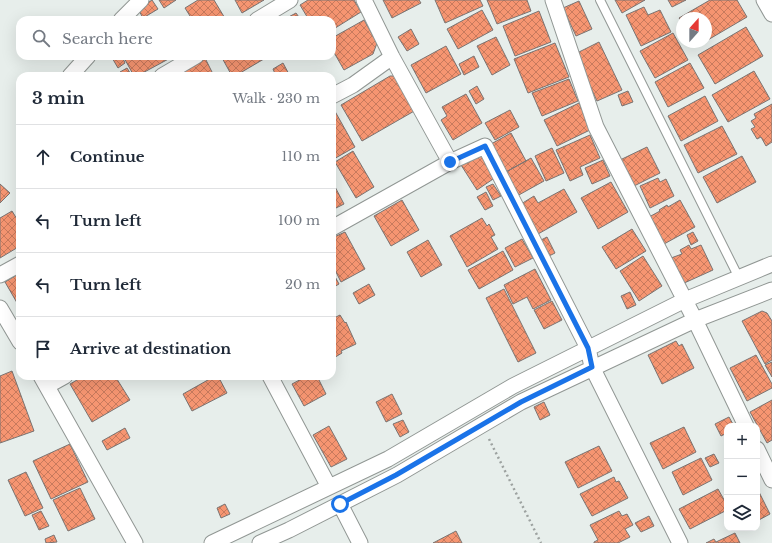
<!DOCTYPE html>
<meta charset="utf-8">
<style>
body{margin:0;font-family:"Libre Baskerville",serif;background:#f6f6f7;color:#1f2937}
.controls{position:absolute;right:12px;bottom:12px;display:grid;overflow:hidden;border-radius:8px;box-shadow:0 4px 16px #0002}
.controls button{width:36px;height:36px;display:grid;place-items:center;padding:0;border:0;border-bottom:1px solid #e0e1e3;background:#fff;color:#1f2937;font:20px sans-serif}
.compass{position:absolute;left:676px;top:12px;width:36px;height:36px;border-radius:50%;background:#fff;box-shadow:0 4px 16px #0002;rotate:21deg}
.stop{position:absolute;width:12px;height:12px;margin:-9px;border:3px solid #1a73e8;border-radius:50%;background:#fff}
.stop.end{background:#1a73e8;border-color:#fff;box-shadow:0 1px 4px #0008}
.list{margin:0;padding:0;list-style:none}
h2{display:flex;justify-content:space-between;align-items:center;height:52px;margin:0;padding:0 16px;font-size:17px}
h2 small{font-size:13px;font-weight:400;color:#747a83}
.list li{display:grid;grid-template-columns:26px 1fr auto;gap:12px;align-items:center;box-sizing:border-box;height:64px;padding:0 16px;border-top:1px solid #e0e1e3}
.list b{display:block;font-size:15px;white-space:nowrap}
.list em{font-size:13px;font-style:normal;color:#747a83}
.icon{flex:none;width:22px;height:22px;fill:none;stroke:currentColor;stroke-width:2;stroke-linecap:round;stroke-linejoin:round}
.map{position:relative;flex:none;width:772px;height:543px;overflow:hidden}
.search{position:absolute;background:#fff;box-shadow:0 4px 16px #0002;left:16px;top:16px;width:320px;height:44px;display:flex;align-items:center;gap:10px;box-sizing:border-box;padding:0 14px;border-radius:12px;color:#747a83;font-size:15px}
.panel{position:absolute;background:#fff;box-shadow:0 4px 16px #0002;left:16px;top:72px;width:320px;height:308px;border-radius:12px}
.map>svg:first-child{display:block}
.building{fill:url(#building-cross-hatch);stroke:#7a7472}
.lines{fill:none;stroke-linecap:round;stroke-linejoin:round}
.service-casing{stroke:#919794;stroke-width:10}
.minor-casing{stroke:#919794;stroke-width:17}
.path{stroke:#9da2a0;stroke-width:2.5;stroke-dasharray:2 3;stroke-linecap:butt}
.service{stroke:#fff;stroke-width:8}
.minor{stroke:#fff;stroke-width:15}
.route{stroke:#1a73e8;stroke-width:5}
</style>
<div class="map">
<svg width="772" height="543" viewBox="0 0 772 543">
<defs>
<pattern id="building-cross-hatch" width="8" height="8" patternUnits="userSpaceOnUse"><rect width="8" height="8" fill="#f69571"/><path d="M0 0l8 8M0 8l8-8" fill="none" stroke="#c87a5d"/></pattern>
</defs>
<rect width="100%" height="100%" fill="#e7eeeb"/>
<path class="building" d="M152 0 158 9 143 18 138 9Z
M159 0H176L164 8Z
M198 0H214L226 20H184L190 16 185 8Z
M235 0H264L242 13Z
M308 0H354L361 12 332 30V20H309L300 5Z
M383 0H419L421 3 392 18Z
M435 0H480L483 6 445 23Z
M487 0H527L531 11 497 24Z
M615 0H645L622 13Z
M668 0H686L672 7Z
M710 0H737L747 17 706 41V18H682V22L679 18Z
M579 1 592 29 576 36 563 8Z
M644 7 648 15 660 10 671 32 641 46 626 15Z
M482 10 493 30 458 49 447 29Z
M539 11 551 42 515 56 503 26Z
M296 13 301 20H283Z
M364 20 377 43 373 54 344 70 332 49V38Z
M746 27 763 56 715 84 698 55Z
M411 29 419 44 407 51 398 37Z
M673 33 688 60 655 78 640 51Z
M496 37 510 65 492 75 477 46Z
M599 42 622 90 597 101 575 54Z
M555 43 569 77 528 93 514 59Z
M446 46 461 74 426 93 411 65Z
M111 56H122L125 63 118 68Z
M123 56H174L137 76H134Z
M221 56H269L235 76H232Z
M474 56 479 67 464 75 459 64Z
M205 58 214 76H172Z
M283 63 290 76H276L273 69Z
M690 63 704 88 668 107 655 82Z
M127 68 132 76H123L120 72Z
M754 71 770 99 728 122 712 95Z
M390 76H396L416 110 362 141 341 105Z
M569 79 578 101 542 116 532 93Z
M477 86 484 99 476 104 469 91Z
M628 91 633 102 622 106 618 95Z
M466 94 482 123 453 140 441 120 447 116 442 107Z
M705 96 718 121 681 141 668 116Z
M579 103 592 129 557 146 544 120Z
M772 104V142L766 146 761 137 757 139 751 129 755 127 751 121 756 118 754 114Z
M332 106 355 147 332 160Z
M510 110 519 127 495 140 485 123Z
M722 126 737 154 698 173 684 145Z
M511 133 526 161 506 172 491 144Z
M590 135 600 158 580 167 583 175 570 181 556 150Z
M647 147 660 173 634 186 620 160Z
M552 148 564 173 546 181 535 156Z
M353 151 374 187 356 198 335 162Z
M480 153 496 177 477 190 461 165Z
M742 156 756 182 717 203 703 177Z
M531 158 544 181 517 196 504 173Z
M603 160 610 176 592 184 585 168Z
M658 178 660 182 666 179 674 196 650 208 640 186Z
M332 181 344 204 332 210Z
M611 182 628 212 598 229 581 198Z
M0 184 10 193 0 203Z
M493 184 501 196 493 200 486 187Z
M564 189 577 212 538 234 521 204 534 196 538 203Z
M486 192 493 206 485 210 477 197Z
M402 200 419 230 391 246 374 216Z
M680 200 695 227 664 244 649 217 660 211 659 210 667 205 668 207Z
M12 211 20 224V246L0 258V218Z
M482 218 487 226 489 224 495 235 491 237 498 249 467 267 450 236Z
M632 229 646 251 616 269 602 247Z
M345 232 365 269 341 282 332 264V238Z
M693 232 698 241 691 245 687 235Z
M547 237 555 253 545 258 537 242Z
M522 239 533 258 515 267 505 248Z
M428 240 442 265 421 277 407 252Z
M689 245 691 249 701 245 713 270 682 284 671 258 682 254 680 250Z
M503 251 513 270 479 289 468 270Z
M643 256 662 286 639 301 620 271Z
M535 269 551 300 533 309 527 297 513 304 504 285Z
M332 271 339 284 332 288Z
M20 273V308L5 282Z
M369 284 375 295 359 304 353 293Z
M504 289 536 353 518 362 486 298Z
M630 292 636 305 627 309 621 296Z
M552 301 562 320 544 329 534 310Z
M762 311 767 313 772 321V360L765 364 742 321Z
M340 315 345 323 346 322 356 344 341 351 342 353 332 359V319Z
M676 341 679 346 682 344 694 368 662 384 648 355Z
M756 355 772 384V388L747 401 730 368Z
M772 362V377L765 365Z
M12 371 34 431 0 443V376Z
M84 376H115L130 400 92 422 70 384Z
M215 376H218L227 393 192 411 183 394Z
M307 376H317L326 394 304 406 292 384Z
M392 394 402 414 386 422 376 402Z
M772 400V440L767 443 750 412Z
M544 402 550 415 540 420 534 407Z
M729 417 734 426H727V433L721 436 715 424Z
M403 420 409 432 400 437 393 424Z
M329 426 347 459 331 467 313 435Z
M684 427 696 452 663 469 650 443Z
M125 428 130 438 107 450 102 441Z
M70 444 88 482 51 499 33 461Z
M599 446 612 471 578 488 565 462Z
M714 454 719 463 710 467 705 458Z
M701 458 712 480 683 495 672 472Z
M26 472 43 508 25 516 8 480Z
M614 477 616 482 619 481 628 498 592 516 580 494Z
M80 488 95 519 68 531 53 500Z
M757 488 770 514 757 521Z
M718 489 727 505V510L690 529 679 509Z
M225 504 230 514 221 518 217 508Z
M41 511 49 526 39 530 32 515Z
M619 511 622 516 627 514 633 525 625 529 630 537 618 543H594V542L598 540 590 525Z
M649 516 654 526 641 532 635 523Z
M456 531 462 543H433Z
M735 533 740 543H706L714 539 716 542Z
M54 535 57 542 46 543 45 539Z"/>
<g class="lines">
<g class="service-casing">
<path id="service" d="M600 0 739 278"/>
</g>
<g class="minor-casing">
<path id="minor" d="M364 0 392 57 450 162
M553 0 596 127 695 320 746 426
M764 0 772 14
M121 20 141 0
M257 20 290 0
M70 76 88 56
M162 76 196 56
M332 96 353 85 392 57
M332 228 450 162 485 146 588 348 592 367 680 543
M0 275 20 264
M0 308 20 342
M41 376 135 543
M270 376 329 487
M47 386 65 376
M757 449 772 480
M340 504 360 543
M212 543 388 459 513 386 685 300 772 264
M260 543 289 530 397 475 521 402 695 320 772 290"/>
</g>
<path class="path" d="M489 439 541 543"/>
<use href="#service" class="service"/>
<use href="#minor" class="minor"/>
</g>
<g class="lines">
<path class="route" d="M340 504 396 475 521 402 592 367 588 348 485 146 450 162"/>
</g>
</svg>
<div class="controls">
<button>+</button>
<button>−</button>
<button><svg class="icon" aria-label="layers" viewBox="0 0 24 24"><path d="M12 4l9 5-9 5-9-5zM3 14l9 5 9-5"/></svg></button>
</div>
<svg class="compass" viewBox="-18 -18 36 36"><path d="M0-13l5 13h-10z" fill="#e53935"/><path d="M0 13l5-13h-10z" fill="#747a83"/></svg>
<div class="stop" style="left:340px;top:504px"></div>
<div class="stop end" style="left:450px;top:162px"></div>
<div class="search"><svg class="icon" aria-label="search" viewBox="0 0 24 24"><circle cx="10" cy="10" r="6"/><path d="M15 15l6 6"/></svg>Search here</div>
<section class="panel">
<h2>3 min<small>Walk · 230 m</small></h2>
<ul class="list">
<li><svg class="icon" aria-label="ahead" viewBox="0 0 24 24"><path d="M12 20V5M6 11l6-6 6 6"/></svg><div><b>Continue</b></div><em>110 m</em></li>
<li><svg class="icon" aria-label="left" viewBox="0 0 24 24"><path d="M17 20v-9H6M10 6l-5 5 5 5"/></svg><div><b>Turn left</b></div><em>100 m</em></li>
<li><svg class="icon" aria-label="left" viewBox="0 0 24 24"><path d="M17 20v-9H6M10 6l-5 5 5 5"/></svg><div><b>Turn left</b></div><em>20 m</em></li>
<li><svg class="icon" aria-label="arrive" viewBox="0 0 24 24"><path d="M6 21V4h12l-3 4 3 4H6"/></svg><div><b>Arrive at destination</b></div></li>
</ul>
</section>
</div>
